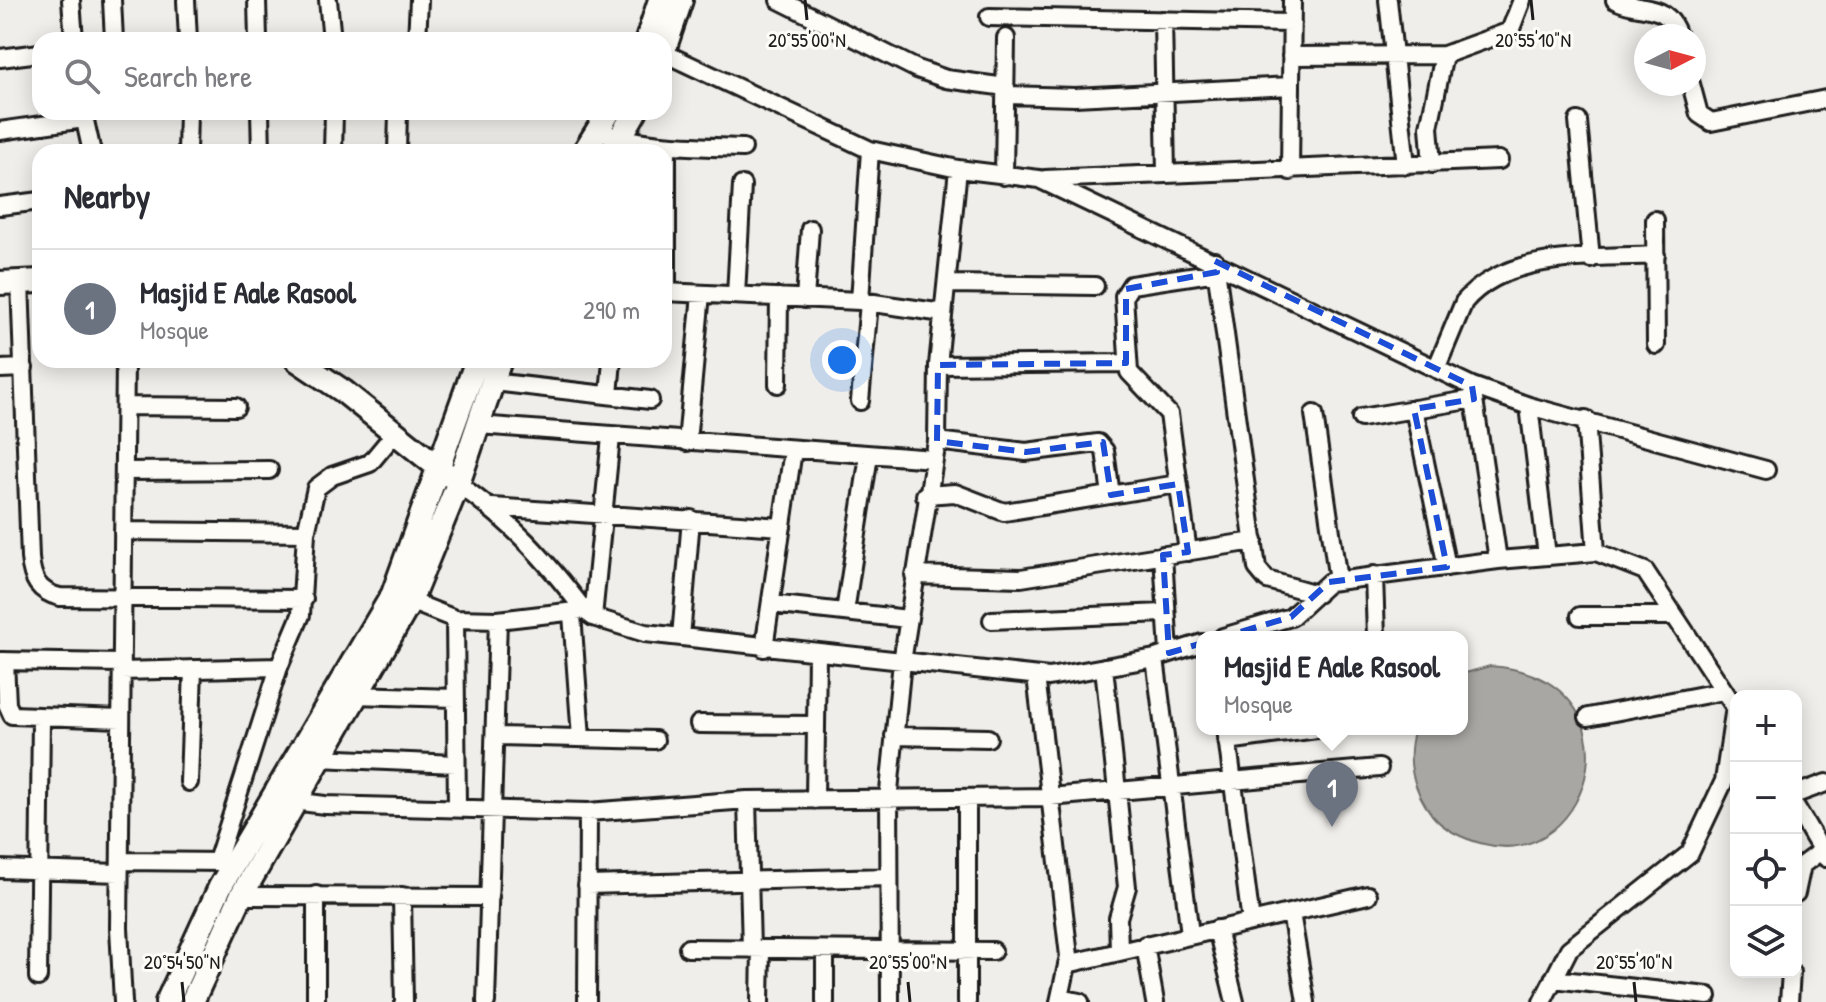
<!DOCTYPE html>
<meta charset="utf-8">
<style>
body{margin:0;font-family:"Patrick Hand",sans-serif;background:#f7f7f7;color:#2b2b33}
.controls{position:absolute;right:24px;bottom:24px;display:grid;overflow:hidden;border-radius:16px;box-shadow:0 4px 20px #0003}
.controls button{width:72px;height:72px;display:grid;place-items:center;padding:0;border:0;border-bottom:2px solid #e1e1e2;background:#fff;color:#2b2b33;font:40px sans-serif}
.compass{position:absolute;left:1634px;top:24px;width:72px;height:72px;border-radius:50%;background:#fff;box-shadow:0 4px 20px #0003;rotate:84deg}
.you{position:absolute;left:842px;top:360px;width:28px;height:28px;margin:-20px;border:6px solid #fff;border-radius:50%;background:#1a73e8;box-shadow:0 0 0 12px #1a73e833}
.badge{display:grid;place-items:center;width:52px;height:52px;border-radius:50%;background:#111827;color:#fff;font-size:26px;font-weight:700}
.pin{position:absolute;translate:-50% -66px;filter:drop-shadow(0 2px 4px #0008)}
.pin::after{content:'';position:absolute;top:42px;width:28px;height:24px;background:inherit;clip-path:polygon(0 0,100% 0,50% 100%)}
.popup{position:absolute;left:1196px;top:631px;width:272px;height:104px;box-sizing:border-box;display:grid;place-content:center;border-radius:16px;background:#fff;filter:drop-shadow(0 2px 6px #0005);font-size:26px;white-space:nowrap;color:#7c7c81}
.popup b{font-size:30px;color:#2b2b33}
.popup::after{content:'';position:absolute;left:50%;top:100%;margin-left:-16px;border:16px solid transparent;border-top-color:#fff}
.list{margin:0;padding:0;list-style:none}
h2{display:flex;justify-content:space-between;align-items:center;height:104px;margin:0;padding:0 32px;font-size:34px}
h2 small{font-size:26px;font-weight:400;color:#7c7c81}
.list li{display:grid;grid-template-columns:52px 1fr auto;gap:24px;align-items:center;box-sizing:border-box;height:120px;padding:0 32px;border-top:2px solid #e1e1e2}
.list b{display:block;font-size:30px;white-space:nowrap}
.list p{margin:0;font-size:26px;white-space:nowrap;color:#7c7c81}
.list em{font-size:26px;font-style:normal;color:#7c7c81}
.icon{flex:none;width:44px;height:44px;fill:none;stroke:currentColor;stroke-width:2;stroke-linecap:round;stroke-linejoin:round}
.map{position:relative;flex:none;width:1826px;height:1002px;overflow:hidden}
.search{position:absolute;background:#fff;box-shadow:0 4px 20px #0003;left:32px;top:32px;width:640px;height:88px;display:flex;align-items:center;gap:20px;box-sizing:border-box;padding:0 28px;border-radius:24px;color:#7c7c81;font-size:30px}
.panel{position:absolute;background:#fff;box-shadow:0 4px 20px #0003;left:32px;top:144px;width:640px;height:224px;border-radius:24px}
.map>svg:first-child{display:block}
.water{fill:#a8a7a3;stroke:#706f6d;stroke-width:2}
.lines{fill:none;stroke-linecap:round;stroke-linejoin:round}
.street-casing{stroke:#1c1c1c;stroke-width:22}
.secondary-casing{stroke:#1c1c1c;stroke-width:28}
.street{stroke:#fdfcf7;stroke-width:16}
.secondary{stroke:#fdfcf7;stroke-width:22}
.marked{fill:none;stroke:#1d4ed8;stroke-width:6;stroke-dasharray:16 10;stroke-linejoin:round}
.ticks{fill:none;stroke:#1c1c1c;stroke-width:3}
.ticks-label{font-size:20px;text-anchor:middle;fill:#1c1c1c;stroke:#fdfcf7;stroke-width:6;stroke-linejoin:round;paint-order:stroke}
</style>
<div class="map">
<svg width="1826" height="1002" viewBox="0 0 1826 1002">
<rect width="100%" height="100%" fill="#f0eeea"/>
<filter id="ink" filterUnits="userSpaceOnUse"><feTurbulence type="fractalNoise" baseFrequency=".0125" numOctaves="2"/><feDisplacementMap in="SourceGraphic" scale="16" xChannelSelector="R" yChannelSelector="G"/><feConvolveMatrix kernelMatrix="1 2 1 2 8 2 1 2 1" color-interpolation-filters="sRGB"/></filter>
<g filter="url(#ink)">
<path class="water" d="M1490 666C1646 676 1594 872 1484 844 1464 839 1445 831 1432 815 1413 790 1405 760 1415 729H1462V674Z"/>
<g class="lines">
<g class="street-casing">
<path id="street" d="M71 0 74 40
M112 0 114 40
M186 0 188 40
M257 0 258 40
M328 0 332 40
M779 0 917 69 946 79 1006 87
M1388 0 1406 165
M1615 0C1643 14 1667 0 1678 36
M989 17 1292 23
M1163 20 1166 174
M417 40 419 0
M664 53 870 150 958 169 938 365 937 441 902 662 889 791 890 1002
M1291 56 1444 55 1510 31 1522 0
M0 58 40 53
M1691 84 1699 114 1711 122 1826 99
M1006 95 1075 97 1291 86
M83 112 92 152
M260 112 261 152
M1578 121 1591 259
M0 131 84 119
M598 131C645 147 694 146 743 148
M667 146V292
M187 152 188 112
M333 152 334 112
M397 152 398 112
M1432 164 1429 127 1444 55
M958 169 1039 179 1472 386 1529 406 1766 470
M1290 171 1292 0
M1004 176 1006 38
M1045 179 1499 160
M0 206 40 201
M1655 220 1656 345
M1215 261 1257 568 1267 580 1317 594
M20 281 30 558C32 579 38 592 60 597L304 599
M947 284 1095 286
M664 292 860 301 943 313
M736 295 742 185
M805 299 810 229
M860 301 870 150
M938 365 1126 363
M0 369 24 368
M1436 369 1464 302C1508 250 1594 259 1656 255
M493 382 650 400
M778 384 779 297
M1472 386 1498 560
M609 395 612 360
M860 401 869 303
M125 406 236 407
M1529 406 1547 556
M1414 409 1447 567
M1314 414 1338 581
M1361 418 1474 399
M1586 419 1596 552
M478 425 934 459
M937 441 1026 452 1098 443 1105 451 1111 495
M687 442 701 294
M124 471 269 470
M458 484C511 521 545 559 584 610L593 617 645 633 1049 677 1155 658 1202 643
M925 495 955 493 1004 512 1178 484
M492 507 782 527
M123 531 306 533
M1188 552 1169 414 1129 372 1124 296 1131 285 1217 272
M1163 555 1169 653
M914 575 1021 578 1254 541
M1374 575 1376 637
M402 598 455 619 498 620 584 610
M771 604 908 619
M845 612 869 455
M572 614 581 738
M1580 616H1674
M593 617 611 437
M455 619 457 806
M992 620 1164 613
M681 637 691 519
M1223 637 1291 617 1329 582 1498 560 1596 552 1645 571 1736 709
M764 648 793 450
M1155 658 1190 934
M0 661 121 663
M5 661 7 704 12 715 121 719
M1104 667 1127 887 1118 918 1119 951
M122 671 279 667
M1036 676 1069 956 1059 1002
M354 695 455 698
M1588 717 1724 691
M699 724 816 725
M1226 729 1251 922
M495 736 655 740
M894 736 988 738
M1227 741 1317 729
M318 758 456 764
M189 782 193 669
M1796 794 1826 783
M967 798V1002
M747 800 751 949
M815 800 817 654
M293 801 325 805 588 812 747 800 1050 797 1379 768
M1796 807 1826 858
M120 861 226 862
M217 861 279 667 301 615 306 533 316 488 332 476 370 463 395 433
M0 869 119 873
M587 885 889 877
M1796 893 1802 865 1822 850
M316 895V1002
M241 896 490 897
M402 896 404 1002
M1291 913 1306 1002
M1217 929 1235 1002
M1145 945 1155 1002
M688 948 993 951
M1067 964 1368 895
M38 977 41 719
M1553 979 1708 996
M1060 998 1080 1002
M123 1002 119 928 125 360
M486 1002 498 620
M587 1002 588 812
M760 1002 761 949
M825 1002V950
M1542 1002 1569 949 1690 853 1724 781 1735 707
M1789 1002 1791 972"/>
</g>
<g class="secondary-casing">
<path id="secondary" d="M647 40 660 0
M664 50 681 0
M584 152 609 112
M612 152 635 112
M0 283 40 281
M297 360 343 391 448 475
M167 1002 220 887 393 594 477 360
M192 1002 241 896 410 602 458 484 500 360"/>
</g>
<use href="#street" class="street"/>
<use href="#secondary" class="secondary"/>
</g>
</g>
<path class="marked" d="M1215 261 1472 386 1474 399 1414 409 1447 567 1329 582 1291 617 1169 653 1163 555 1188 552 1178 484 1111 495 1103 442 1026 452 937 441 938 365 1126 363V289L1217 272Z"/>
<path class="ticks" d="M805 0 807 20M1531 0 1533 20M182 982 184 1002M908 982 910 1002M1634 982 1636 1002"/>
<g class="ticks-label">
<text x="807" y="47">20°55'00"N</text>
<text x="1533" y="47">20°55'10"N</text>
<text x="182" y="969">20°54'50"N</text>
<text x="908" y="969">20°55'00"N</text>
<text x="1634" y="969">20°55'10"N</text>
</g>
</svg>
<div class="controls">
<button>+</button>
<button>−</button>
<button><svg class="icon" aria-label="locate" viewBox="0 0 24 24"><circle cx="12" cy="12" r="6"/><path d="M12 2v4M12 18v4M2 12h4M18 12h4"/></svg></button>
<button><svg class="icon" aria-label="layers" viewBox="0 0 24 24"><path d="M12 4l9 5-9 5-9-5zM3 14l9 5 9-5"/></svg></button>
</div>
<svg class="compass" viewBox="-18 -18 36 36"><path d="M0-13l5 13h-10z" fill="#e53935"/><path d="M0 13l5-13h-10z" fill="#7c7c81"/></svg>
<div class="you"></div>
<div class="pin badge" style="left:1332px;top:827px;background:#6b7280">1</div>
<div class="popup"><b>Masjid E Aale Rasool</b>Mosque</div>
<div class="search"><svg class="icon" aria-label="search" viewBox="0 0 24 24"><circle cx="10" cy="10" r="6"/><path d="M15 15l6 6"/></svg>Search here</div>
<section class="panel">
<h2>Nearby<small></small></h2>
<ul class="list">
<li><span class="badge" style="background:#6b7280">1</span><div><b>Masjid E Aale Rasool</b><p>Mosque</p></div><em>290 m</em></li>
</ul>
</section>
</div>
